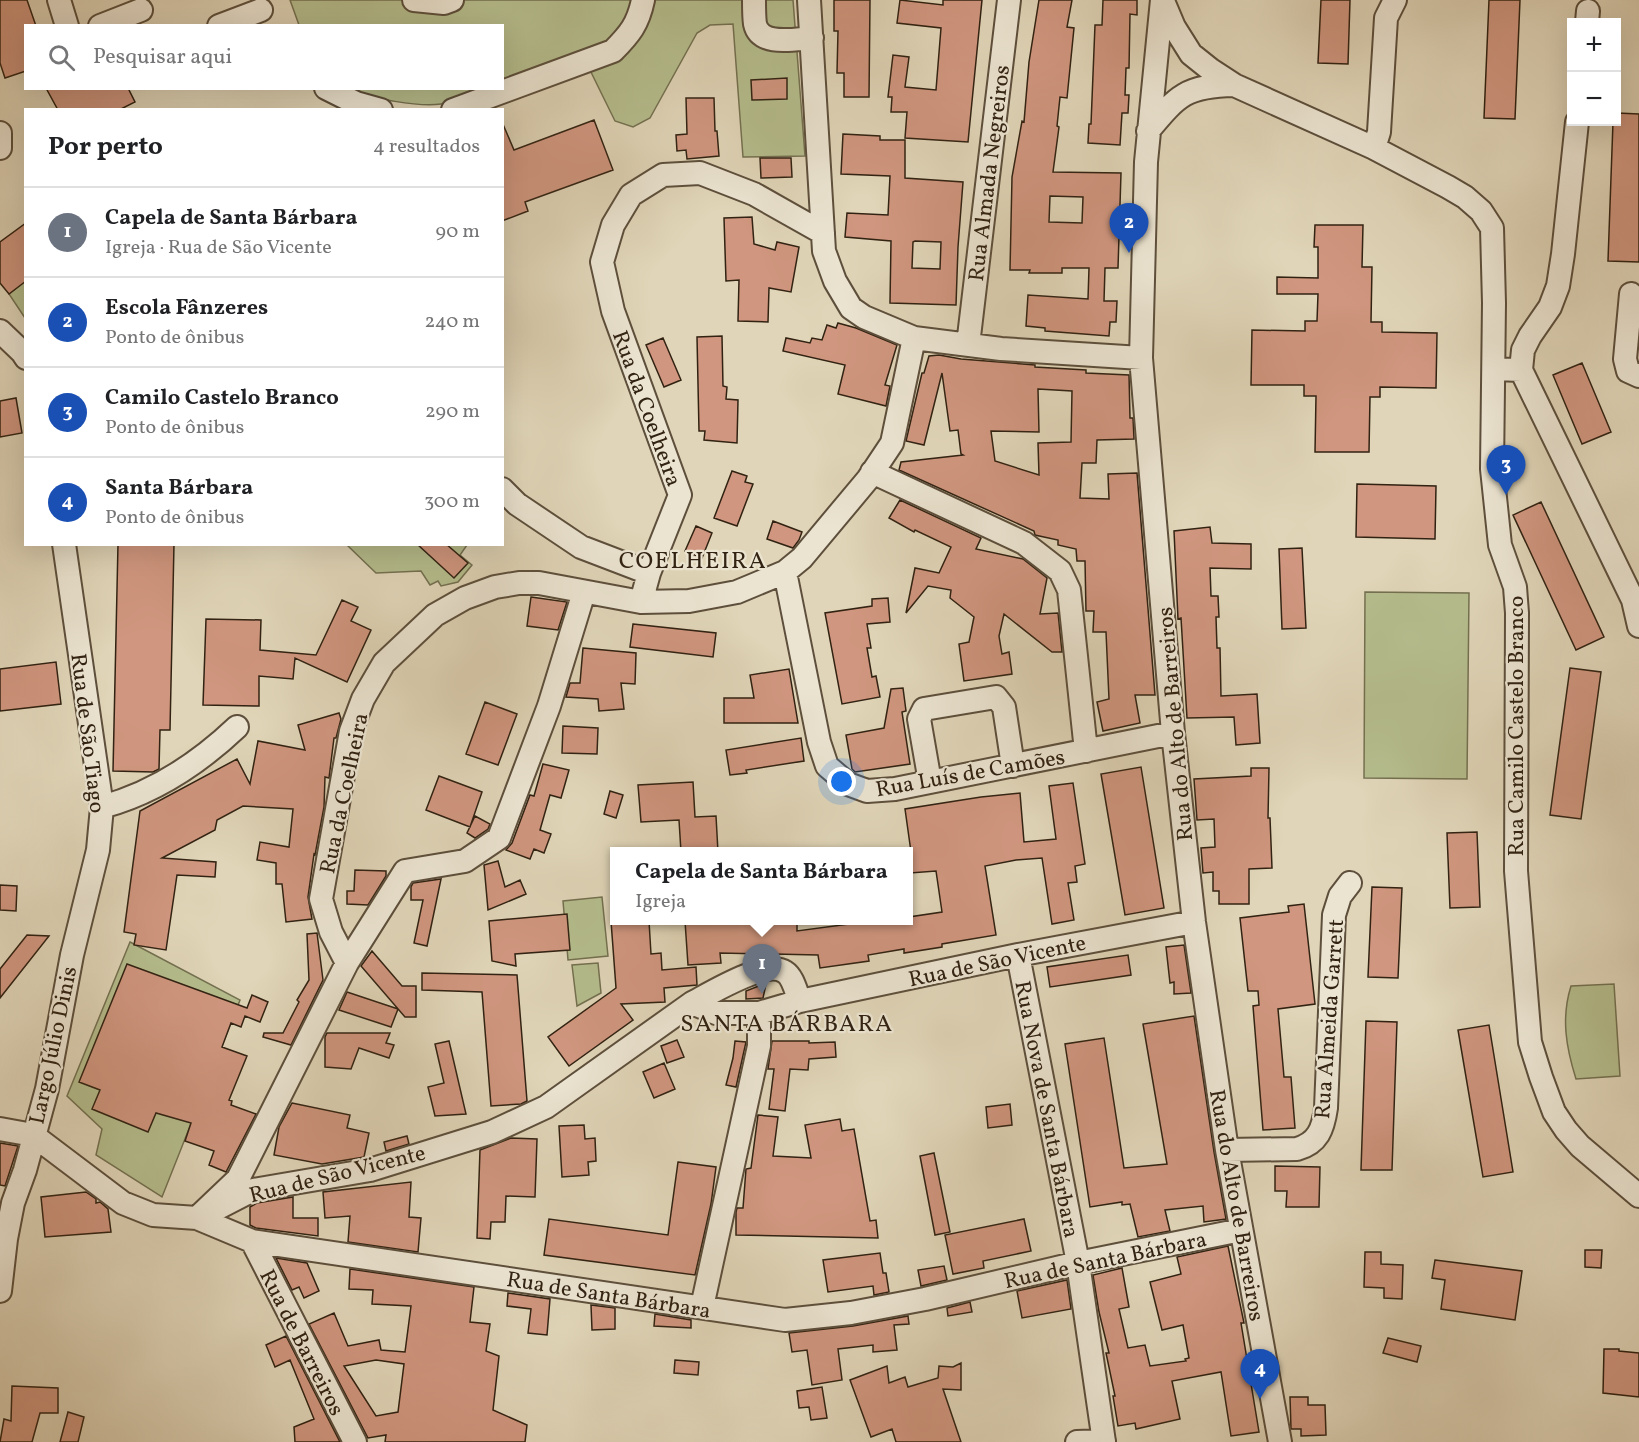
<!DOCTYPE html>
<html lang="pt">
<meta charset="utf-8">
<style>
body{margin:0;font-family:Vollkorn,serif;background:#f6f6f6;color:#202124}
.controls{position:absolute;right:18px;top:18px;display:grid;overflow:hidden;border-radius:0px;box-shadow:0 6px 24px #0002}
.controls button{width:54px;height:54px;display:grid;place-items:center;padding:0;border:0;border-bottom:2px solid #e0e0e0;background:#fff;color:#202124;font:30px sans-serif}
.you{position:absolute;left:842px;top:782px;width:21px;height:21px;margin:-15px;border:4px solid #fff;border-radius:50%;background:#1a73e8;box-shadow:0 0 0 9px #1a73e833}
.badge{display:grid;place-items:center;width:39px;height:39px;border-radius:50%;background:#8f2418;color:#fff;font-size:20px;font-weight:700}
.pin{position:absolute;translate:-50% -50px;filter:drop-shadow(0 2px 3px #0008)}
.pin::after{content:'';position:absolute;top:32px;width:21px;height:18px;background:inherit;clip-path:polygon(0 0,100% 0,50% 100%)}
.popup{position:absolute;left:610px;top:847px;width:303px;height:78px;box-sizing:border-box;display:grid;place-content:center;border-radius:0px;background:#fff;filter:drop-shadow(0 2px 4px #0005);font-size:20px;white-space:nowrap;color:#757577}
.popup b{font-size:22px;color:#202124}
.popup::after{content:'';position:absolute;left:50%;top:100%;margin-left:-12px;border:12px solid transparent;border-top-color:#fff}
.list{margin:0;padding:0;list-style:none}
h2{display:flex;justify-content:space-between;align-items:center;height:78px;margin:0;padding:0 24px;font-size:26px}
h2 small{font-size:20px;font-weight:400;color:#757577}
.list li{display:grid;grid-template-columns:39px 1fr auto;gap:18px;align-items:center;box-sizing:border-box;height:90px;padding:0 24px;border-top:2px solid #e0e0e0}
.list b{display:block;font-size:22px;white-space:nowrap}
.list p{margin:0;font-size:20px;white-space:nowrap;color:#757577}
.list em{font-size:20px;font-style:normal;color:#757577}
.icon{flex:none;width:33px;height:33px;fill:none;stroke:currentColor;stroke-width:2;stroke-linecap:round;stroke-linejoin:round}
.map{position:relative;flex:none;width:1639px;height:1442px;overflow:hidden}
.search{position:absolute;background:#fff;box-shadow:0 6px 24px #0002;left:24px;top:24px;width:480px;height:66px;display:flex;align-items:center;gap:15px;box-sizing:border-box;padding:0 21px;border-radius:0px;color:#757577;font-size:22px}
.panel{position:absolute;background:#fff;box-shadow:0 6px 24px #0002;left:24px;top:108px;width:480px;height:438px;border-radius:0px}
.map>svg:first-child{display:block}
.green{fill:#b5bd8d;stroke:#737050;stroke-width:1.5}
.building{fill:#d0967f;stroke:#312212;stroke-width:1.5;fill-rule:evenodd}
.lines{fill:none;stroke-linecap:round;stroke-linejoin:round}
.minor-casing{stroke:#5d4f3c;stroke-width:26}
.minor{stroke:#ebe4d1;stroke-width:22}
.labels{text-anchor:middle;stroke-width:4.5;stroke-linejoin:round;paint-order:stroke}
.street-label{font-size:22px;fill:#312212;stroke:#ebe4d1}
.neighbourhood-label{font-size:24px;letter-spacing:1.5px;fill:#312212;stroke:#ebe4d1}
</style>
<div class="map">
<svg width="1639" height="1442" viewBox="0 0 1639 1442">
<rect width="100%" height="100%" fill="#e0d5b8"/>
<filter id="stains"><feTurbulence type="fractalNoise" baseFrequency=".00333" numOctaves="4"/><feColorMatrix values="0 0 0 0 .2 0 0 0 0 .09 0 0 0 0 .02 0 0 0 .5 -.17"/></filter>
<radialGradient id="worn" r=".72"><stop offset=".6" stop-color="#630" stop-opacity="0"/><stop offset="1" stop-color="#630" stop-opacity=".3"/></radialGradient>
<path class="green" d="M290 0H793L805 156 743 157 733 24 710 25 697 33 650 118 633 127 615 121 583 56 503 86 502 26 299 25Z
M351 89H495C477 95 460 101 441 104 420 107 369 99 351 89Z
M25 281V318L9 294Z
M347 545H467L460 555 472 565 458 582 441 586 438 581 430 585 421 571 376 573Z
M1365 592 1469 593 1467 779 1364 778Z
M602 897 608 956 568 960 563 901Z
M130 942 240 1000 162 1197 96 1155 102 1129 67 1096Z
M598 963 601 993 577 1006 572 965Z
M1614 984 1620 1076 1576 1079C1566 1047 1561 1018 1571 986Z"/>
<path class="building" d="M0 0H27L36 26H26V71L5 78 0 63Z
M834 0H870L869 97H844V73H837L838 31H834Z
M900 0 943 5V0H982L968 142 905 138 907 112H891L892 97H888L893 55 909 57 905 87 936 90 941 28 897 23Z
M1039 0H1072L1067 27 1074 28 1067 98 1060 97 1057 126 1059 127 1053 172 1121 173 1118 268H1105L1104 301H1117L1116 322H1110L1109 336 1045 331V328L1026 326 1028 295 1088 299 1089 268H1062V273H1029L1030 270H1010L1012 177 1022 121 1024 122 1029 62ZM1050 196 1083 197 1082 223 1049 222Z
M1103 0H1137V15L1130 14 1129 68H1126L1125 95H1129L1128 113H1122L1120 145 1088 143 1089 124H1091L1095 25H1102Z
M1321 0H1350L1348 64 1318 63Z
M1489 0H1520L1515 119 1484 118Z
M787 78V99L752 100 751 80Z
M46 88H128L135 102 119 110H58Z
M686 98H714L715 131H717L719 156 687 159 686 150 677 151 676 135 687 134Z
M1617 113 1639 114V262L1608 261 1613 122H1617Z
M594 120 613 170 525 202 528 211 502 221V122L514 150Z
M843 134 880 136V140H905V178L963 182 958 247 956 305 890 303 891 241 845 237 847 213 888 215 890 176 841 174ZM915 241 941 242 940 269 912 268 913 242Z
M760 158H791L792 177 761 178Z
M752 217 754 244 775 250 777 242 799 247 791 292 769 288 768 322 738 321 739 280 726 281 724 218Z
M26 223V281L9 294 0 283V242Z
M1315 225H1363L1362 267H1372L1371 322H1382V332L1437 333 1436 388 1380 387V397H1370L1369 452H1315L1316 396H1304V385H1251L1252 330 1305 331V321H1317L1318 294H1277V277L1318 278V247H1314Z
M838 323 856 328 897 345 885 385 890 386 886 406 838 394 845 365 783 351 786 338 810 343 812 338 822 340 827 325 836 328Z
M722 336 723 386 727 387 726 399 738 400 737 443 704 440 705 431H699L697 337Z
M663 338 681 380 664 387 646 345Z
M939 355 961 359 1035 365V367L1086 370V373L1129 375 1130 418H1133L1134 439 1097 440 1096 463H1082L1080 498 1109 499 1108 474 1137 473 1155 695H1135L1140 723 1103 731 1097 702 1109 699 1106 632H1093L1094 611H1086L1085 561H1077L1076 549 1058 545V540L1035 535 1034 531 899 470 901 462 963 455 961 454 958 430 950 431 942 373 924 445 906 441 922 373H924L929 356ZM1038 389 1072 391 1071 442 1038 443 1039 475 995 461 991 431 1039 432Z
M1582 363 1611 432 1582 444 1553 375Z
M16 398 22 433 0 437V401Z
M732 471 747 476 745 482 753 484 737 526 714 518Z
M1357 484 1436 486 1435 539 1356 537Z
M900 500 981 538 976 549 1023 559 1047 578 1040 614 1058 613 1062 652H1052L1004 614 999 636 1002 654 1009 652 1012 674 964 681 959 644 969 642 974 617 950 598 951 590 928 586 906 613 915 568 939 573 951 547 915 530 914 532 889 518Z
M1541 502 1604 637 1576 650 1513 515Z
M773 521 802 532 799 540 793 548 767 539Z
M696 526 712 533 702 558 685 551Z
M1210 527 1212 543 1251 544V569L1210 568 1211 596H1218L1219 617H1216L1217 648H1220L1221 696 1257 694 1260 743 1236 745 1234 717 1187 718 1181 618 1178 619 1174 531Z
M118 544H174L170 730H160L159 769 153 772 113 771Z
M417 544H446L468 563 454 578Z
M1302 548 1306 628 1282 629 1279 549Z
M531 597 567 602 558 630 527 626Z
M888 598 890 622 867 624 871 648H867L872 677 876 676 880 697 842 704 825 613 872 606V599Z
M342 600 358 607 351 621 371 630 347 682 295 658 293 679 259 676V706L203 705 206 619 261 620 260 650 316 655Z
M633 624 716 633 713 657 630 647Z
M583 648 636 653 635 684 621 683 624 709 599 711 598 699 566 697 570 683H580Z
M56 662 61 704 0 711V669Z
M1570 668 1601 672 1581 819 1550 815Z
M789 669 798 723H724V698H754L750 675Z
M903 688 906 711 902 712 910 764 855 772 852 769 846 735 884 728 891 689Z
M485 702 517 714 498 765 466 754Z
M339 713 341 719 336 738H334L329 778 325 777 324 807 315 855 314 854 308 897 312 919 286 922 282 884H276V863L257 860 260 842 289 847 293 809 243 806 217 820 215 830 162 858 216 862 215 877 177 875 166 950 134 945 136 934 124 932 140 811 237 759 250 784 258 741 305 750 298 725Z
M563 726 598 728 597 754 562 753Z
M801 738 804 761 746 770 747 773 730 775 726 750Z
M543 764 569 770 561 798 550 795 540 830 551 834 544 853 534 849 530 859 506 850 512 843 530 795 534 796Z
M1141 767 1164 908 1125 915 1101 774Z
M1251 768H1269L1268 818H1270L1272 868 1249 869V904H1219V891H1213V872L1203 873 1201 848 1215 847 1214 819 1197 820 1194 779 1251 776Z
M439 776 482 792 470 827 426 810Z
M693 782 695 817 716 816 718 852H681L679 820 641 822 638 785Z
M1073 783 1085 864 1075 866 1077 882 1068 883 1074 920 1052 924 1042 858 1016 860 985 866 996 935 942 944V947L904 953V949L868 955 869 961 820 968 818 955 720 953 721 963 688 965 685 921H797V931L872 921H909V917L942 912 936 871 910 873 909 859H912L905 809 981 797 1020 793 1024 842 1056 839 1049 786Z
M610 791 623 795 616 818 604 814Z
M475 816 490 824 488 829 475 838 467 833Z
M1477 832 1480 907 1450 908 1447 833Z
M498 861 505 887 520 880 526 894 488 910 484 865Z
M355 870 386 871V876L368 905 347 904V891H354Z
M441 879 427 946 414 943 423 900H411V887L413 883Z
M0 885 17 886 16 911 0 910Z
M1372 887 1402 888 1398 978 1368 977Z
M1304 904 1315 1004 1278 1009 1284 1077H1291L1295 1128 1263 1130 1253 1006 1259 1005 1258 991H1248L1240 918 1289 912 1288 906Z
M567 914 570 950 515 954 516 966 492 961 489 921Z
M611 921H649L651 954 661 953 662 970 696 967 697 985 664 988 665 1002 621 1004 633 1020 569 1066 548 1037 616 988Z
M317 933 323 980 291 1045 263 1037 264 1033H283L299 1002 297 1000 309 980 307 934Z
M27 935 49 936 0 998V969Z
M1184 945 1191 993 1174 994V982L1170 983 1166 947Z
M372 951 402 986H416V1017H405L361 966Z
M1128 955 1131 975 1050 987 1047 967Z
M127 964 247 1008 252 995 268 1002 260 1022 245 1016 241 1027 231 1023 222 1047 247 1056 229 1100 232 1101 231 1105 256 1114 226 1172 209 1165 214 1151 185 1141 191 1123 156 1113 148 1132 92 1109 100 1090 79 1082Z
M422 973 517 975 527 1101 521 1104 491 1106 482 992 422 990Z
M764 984H766L763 998 746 999V991Z
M347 992 398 1009 391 1027 339 1010Z
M1194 1016 1214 1152 1226 1219 1204 1222 1203 1206 1165 1210 1170 1231 1138 1237 1130 1204 1122 1205V1202L1090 1207 1065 1044 1104 1038 1124 1168 1167 1164 1143 1024Z
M1366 1021 1397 1022 1392 1170H1361Z
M1489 1025 1513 1172 1483 1177 1458 1030Z
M327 1033H390L386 1043 394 1045 389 1058 359 1048 351 1069 325 1067V1037Z
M677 1040 684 1057 667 1063 661 1046Z
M449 1041 466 1114 435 1116 428 1087 444 1083 435 1044Z
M735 1041 746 1042 736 1087 726 1085 733 1058Z
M772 1041H809V1043L835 1042 836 1057 809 1059 808 1070 790 1069 785 1111 769 1109 774 1069H768Z
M664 1063 675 1089 654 1098 643 1072Z
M292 1103 350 1115 347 1128 369 1133 364 1157 322 1164 274 1155 279 1127Z
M1010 1104 1012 1125 988 1128 986 1107Z
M758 1115 778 1117 773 1156 811 1158 805 1125 840 1119 842 1131 854 1129 870 1221 876 1220 878 1238 736 1235V1212L737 1208H743L746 1169 751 1168Z
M584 1125 585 1139 595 1138 596 1161 588 1162 589 1175 562 1177 559 1126Z
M407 1136 409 1144 386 1151 384 1142Z
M511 1138 537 1139 535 1197 506 1196 505 1222H491L490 1239 477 1238 480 1150Z
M0 1143 18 1146 5 1186 0 1185Z
M934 1153 950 1232 935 1235 920 1156Z
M678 1162 716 1167 711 1204 695 1275 544 1255 549 1219 668 1235Z
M1275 1166 1320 1167 1319 1207H1286L1287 1191H1275Z
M411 1182 409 1217 421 1218 418 1252 348 1242 350 1216 325 1218 323 1192Z
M86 1192 96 1199V1203L100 1202 108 1209 111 1232 45 1237 41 1197Z
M293 1197V1218H318V1236L256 1228 250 1225V1207L257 1203Z
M1024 1219 1031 1251 983 1261 984 1268 953 1274 945 1235Z
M1228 1246 1244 1323H1241L1259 1432 1231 1436 1221 1372 1172 1381 1180 1419 1136 1429 1135 1423 1118 1426 1113 1396H1115L1106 1353H1109L1099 1312 1093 1275 1122 1268 1129 1307 1119 1309 1128 1348 1145 1345 1150 1366 1186 1361 1185 1359 1189 1358 1183 1325 1162 1330 1150 1282 1181 1274 1177 1257Z
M1585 1250H1602L1601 1268 1585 1267Z
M1365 1252H1381V1264L1403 1265 1402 1299 1384 1298V1288L1364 1287Z
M880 1253 883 1273H886L889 1292 874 1295 873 1286 828 1292 823 1260Z
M276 1258 307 1263 319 1291 304 1298 299 1287 292 1290Z
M1435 1260 1522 1271 1515 1320 1441 1309 1445 1280 1432 1278Z
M944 1266 947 1280 921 1286 918 1270Z
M350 1269 474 1287 470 1322 490 1324 486 1351 499 1356 493 1410 527 1425 525 1442H385L386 1435 368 1438 309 1324 334 1313 348 1346 379 1340 381 1350 405 1352 411 1306 372 1304 373 1290 349 1289ZM376 1360 404 1364 398 1412 376 1416 344 1366Z
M1067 1280 1071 1309 1022 1318 1017 1291Z
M508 1293 550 1299 547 1335 528 1333 531 1309 507 1306Z
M970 1302 972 1312 948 1316 947 1308Z
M591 1305 615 1308V1329L592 1330Z
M655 1314 691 1320V1328L654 1326Z
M908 1316 909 1324 894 1325 897 1350 873 1352V1345L838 1349 842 1380 812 1385 807 1350 792 1352 789 1333 853 1326Z
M286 1336 340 1442H295L294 1427 314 1419 290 1360 275 1367 266 1345Z
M1388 1338 1421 1346 1417 1362 1383 1353Z
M1604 1349H1619V1351L1639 1353V1397L1603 1393Z
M675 1360 699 1362 698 1375 674 1373Z
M961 1363V1390L943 1389 961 1442H896L892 1429 871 1437 850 1380 887 1366 889 1383 905 1377 908 1387 938 1378 939 1366 953 1367Z
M12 1386 58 1388V1413H40L32 1442H0L4 1419 11 1421Z
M822 1387 827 1418 811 1420 809 1407 799 1408 797 1391Z
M1290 1397H1308V1405H1325L1326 1435 1301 1436V1429H1291Z
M68 1412 84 1417 78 1442H60Z"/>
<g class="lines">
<g class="minor-casing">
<path id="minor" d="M59 0 67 26
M414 0 444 3 452 0
M754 0C754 8 754 17 755 24 760 47 795 39 812 38
M809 0 824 251 835 281 851 308 864 317 914 338 1001 349 1141 358
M1162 0 1146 162 1141 358 1173 733 1194 922 1227 1150 1280 1442
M1163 1 1174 27 1191 54 1211 70 1234 85 1374 148 1448 187 1465 197 1481 211 1492 228 1494 303 1492 469 1500 545 1515 587 1517 613 1516 871 1530 1042 1541 1077 1554 1112 1566 1130 1580 1146 1639 1196
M1587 22 1588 11
M100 26 141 10
M219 26 261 10
M326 88 356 103 381 110
M453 110 613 51C630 34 638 24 643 0
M1148 131C1178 95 1186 86 1234 85
M0 133V148
M1374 148 1379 132 1386 18 1395 0
M1631 294 1625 359 1628 371 1639 376
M0 331 22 352 26 358
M968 345 1009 0
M1494 369 1521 370 1633 600 1639 626
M1521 370 1523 350 1530 336 1550 307 1558 286 1563 254 1577 122
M872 472 1024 543 1060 571 1069 590 1086 751
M502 489 517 504 581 547 649 573
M785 572 819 742 827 766 848 784 867 791 895 789 1173 733
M641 602 649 573 680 495 613 311 602 262 613 225 631 195 663 175 700 173 754 194 823 233
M930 782 919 719 924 709 996 697 1004 707 1013 766
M102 807C154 793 198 764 237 727
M1018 955 1078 1263 1104 1442
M347 963 331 932 321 899 351 731 363 699 384 663 435 615 465 598 495 587 519 583H539L641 602 689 601 737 592 785 572 802 558 868 479 892 443 914 338
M800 1001C796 992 793 977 785 972 766 959 711 993 692 1003L716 1013H759L800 1001 1018 955 1194 922
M0 1129 33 1135 123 1203 153 1215 197 1218 252 1241 785 1320 851 1313 925 1299 1078 1263 1241 1230
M1227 1150 1297 1149C1318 1143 1323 1129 1326 1108L1334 915 1340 896 1350 883
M220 1207 253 1190 370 1170 492 1132 546 1107 692 1003
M197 1218 238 1179 347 963 405 871 465 861 499 838 549 706 584 592
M252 1241 355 1442
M0 1291 6 1239 13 1203 25 1170 47 1089 72 955 98 850 102 807 64 544
M702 1307 759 1046V1013
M1077 1442 1104 1441"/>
</g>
<use href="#minor" class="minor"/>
</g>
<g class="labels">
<g class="street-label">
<text transform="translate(988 173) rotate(-83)" y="8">Rua Almada Negreiros</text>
<text transform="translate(648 408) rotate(70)" y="8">Rua da Coelheira</text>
<text transform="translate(1174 724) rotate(-95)" y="8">Rua do Alto de Barreiros</text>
<text transform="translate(1515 726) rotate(-90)" y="8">Rua Camilo Castelo Branco</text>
<text transform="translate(89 733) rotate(83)" y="8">Rua de São Tiago</text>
<text transform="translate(970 772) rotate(-10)" y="8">Rua Luís de Camões</text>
<text transform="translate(343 793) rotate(-78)" y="8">Rua da Coelheira</text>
<text transform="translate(997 960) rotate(-12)" y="8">Rua de São Vicente</text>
<text transform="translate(1328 1019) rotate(-86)" y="8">Rua Almeida Garrett</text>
<text transform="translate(52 1045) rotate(-78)" y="8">Largo Júlio Dinis</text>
<text transform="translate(1048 1109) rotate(79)" y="8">Rua Nova de Santa Bárbara</text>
<text transform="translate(337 1173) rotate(-14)" y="8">Rua de São Vicente</text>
<text transform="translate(1238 1205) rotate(80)" y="8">Rua do Alto de Barreiros</text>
<text transform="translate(1105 1259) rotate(-12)" y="8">Rua de Santa Bárbara</text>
<text transform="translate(609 1294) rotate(9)" y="8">Rua de Santa Bárbara</text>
<text transform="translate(303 1342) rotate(63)" y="8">Rua de Barreiros</text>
</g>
<g class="neighbourhood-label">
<text x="693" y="568">COELHEIRA</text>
<text x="787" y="1031">SANTA BÁRBARA</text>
</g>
</g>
<rect width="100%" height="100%" filter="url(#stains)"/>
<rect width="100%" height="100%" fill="url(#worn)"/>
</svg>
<div class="controls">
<button>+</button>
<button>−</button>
</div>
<div class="you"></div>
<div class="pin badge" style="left:762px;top:994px;background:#6b7280">1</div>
<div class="popup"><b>Capela de Santa Bárbara</b>Igreja</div>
<div class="pin badge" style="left:1129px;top:253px;background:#1a4fb4">2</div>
<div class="pin badge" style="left:1506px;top:495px;background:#1a4fb4">3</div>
<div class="pin badge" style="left:1260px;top:1399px;background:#1a4fb4">4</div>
<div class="search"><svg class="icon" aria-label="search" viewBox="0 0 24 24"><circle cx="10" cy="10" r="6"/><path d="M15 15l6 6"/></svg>Pesquisar aqui</div>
<section class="panel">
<h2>Por perto<small>4 resultados</small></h2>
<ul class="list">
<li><span class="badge" style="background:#6b7280">1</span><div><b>Capela de Santa Bárbara</b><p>Igreja · Rua de São Vicente</p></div><em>90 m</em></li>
<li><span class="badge" style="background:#1a4fb4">2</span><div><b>Escola Fânzeres</b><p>Ponto de ônibus</p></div><em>240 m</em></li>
<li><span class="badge" style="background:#1a4fb4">3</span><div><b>Camilo Castelo Branco</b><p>Ponto de ônibus</p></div><em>290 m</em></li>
<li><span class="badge" style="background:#1a4fb4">4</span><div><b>Santa Bárbara</b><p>Ponto de ônibus</p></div><em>300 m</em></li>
</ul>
</section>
</div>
